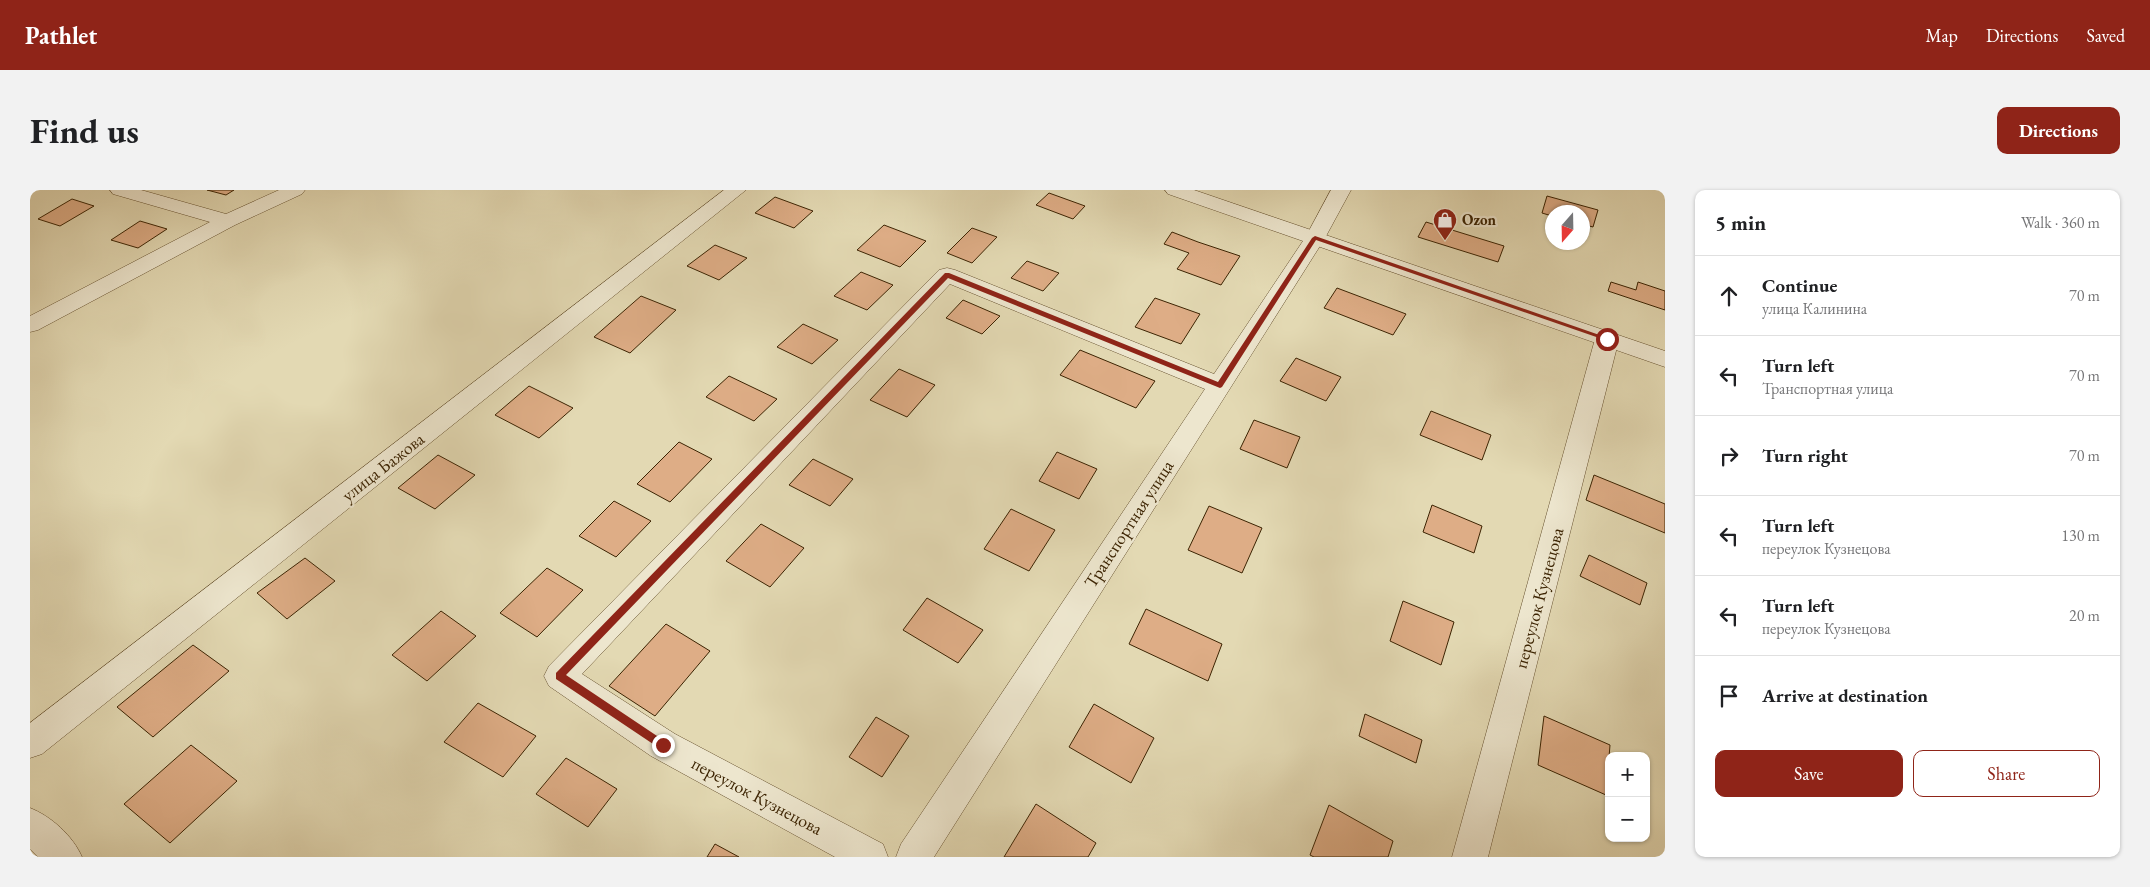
<!DOCTYPE html>
<meta charset="utf-8">
<style>
body{margin:0;font-family:"EB Garamond",serif;background:#f2f2f2;color:#202124}
.controls{position:absolute;right:15px;bottom:15px;display:grid;overflow:hidden;border-radius:10px;box-shadow:0 1px 4px #0004}
.controls button{width:45px;height:45px;display:grid;place-items:center;padding:0;border:0;border-bottom:1px solid #e0e0e0;background:#fff;color:#202124;font:25px sans-serif}
.compass{position:absolute;left:1515px;top:15px;width:45px;height:45px;border-radius:50%;background:#fff;box-shadow:0 1px 4px #0004;rotate:200deg}
.stop{position:absolute;width:15px;height:15px;margin:-11px;border:4px solid #8f2418;border-radius:50%;background:#fff}
.stop.end{background:#8f2418;border-color:#fff;box-shadow:0 1px 5px #0008}
.list{margin:0;padding:0;list-style:none}
h2{display:flex;justify-content:space-between;align-items:center;height:65px;margin:0;padding:0 20px;font-size:21px}
h2 small{font-size:16px;font-weight:400;color:#757577}
.list li{display:grid;grid-template-columns:32px 1fr auto;gap:15px;align-items:center;box-sizing:border-box;height:80px;padding:0 20px;border-top:1px solid #e0e0e0}
.list b{display:block;font-size:19px;white-space:nowrap}
.list p{margin:0;font-size:16px;white-space:nowrap;color:#757577}
.list em{font-size:16px;font-style:normal;color:#757577}
.actions{display:flex;gap:10px;padding:15px 20px}
.actions a{flex:1;padding:11px 0;border:1px solid #8f2418;border-radius:10px;text-align:center;font-size:18px;color:#8f2418}
.actions .main{background:#8f2418;color:#fff}
.icon{flex:none;width:28px;height:28px;fill:none;stroke:currentColor;stroke-width:2;stroke-linecap:round;stroke-linejoin:round}
.map{position:relative;flex:none;width:1635px;height:667px;overflow:hidden;border-radius:10px}
header{display:flex;align-items:center;gap:30px;box-sizing:border-box;height:70px;padding:0 25px;background:#8f2418;color:#fff}
header strong{font-size:24px}
nav{display:flex;gap:28px;margin-inline-start:auto;font-size:18px}
.intro{display:flex;align-items:center;justify-content:space-between;box-sizing:border-box;height:120px;padding:0 30px}
h1{margin:0;font-size:35px}
.button{padding:12px 22px;border-radius:10px;background:#8f2418;color:#fff;font-size:18px;font-weight:700}
main{display:flex;gap:30px;padding:0 30px}
aside{flex:1;background:#fff;border-radius:10px;box-shadow:0 1px 4px #0004}
.map>svg:first-child{display:block}
.building{fill:#dead86;stroke:#3c2403}
.lines{fill:none;stroke-linecap:round;stroke-linejoin:round}
.minor-casing{stroke:#66512f;stroke-width:1}
.tertiary-casing{stroke:#66512f;stroke-width:1}
.minor{fill:#ede6ce;fill-rule:evenodd}
.tertiary{fill:#ede6ce;fill-rule:evenodd}
.route{fill:#8f2418}
.labels{text-anchor:middle;stroke-width:4.5;stroke-linejoin:round;paint-order:stroke}
.far-poi-label{font-size:15px;font-weight:bold;fill:#3c2403;stroke:#ede6ce;text-anchor:start}
.street-label{font-size:18px;fill:#3c2403;stroke:#ede6ce}
</style>
<header>
<strong>Pathlet</strong>
<nav><a>Map</a><a>Directions</a><a>Saved</a></nav>
</header>
<div class="intro"><h1>Find us</h1><a class="button">Directions</a></div>
<main>
<div class="map">
<svg width="1635" height="667" viewBox="0 0 1635 667">
<rect width="100%" height="100%" fill="#e3d9b3"/>
<filter id="stains"><feTurbulence type="fractalNoise" baseFrequency=".004" numOctaves="4"/><feColorMatrix values="0 0 0 0 .2 0 0 0 0 .09 0 0 0 0 .02 0 0 0 .5 -.17"/></filter>
<radialGradient id="worn" r=".72"><stop offset=".6" stop-color="#630" stop-opacity="0"/><stop offset="1" stop-color="#630" stop-opacity=".3"/></radialGradient>
<path class="building" d="M177 0H204L196 5Z
M1019 3 1055 16 1043 29 1006 15Z
M1517 6 1568 20 1563 37 1552 34V22H1522V26L1512 23Z
M745 7 783 21 764 38 725 23Z
M42 9 64 16 30 36 8 29Z
M110 31 137 39 108 58 81 50Z
M1396 32 1474 56 1468 72 1388 47Z
M854 35 896 51 870 77 827 60Z
M942 38 967 47 942 73 917 63Z
M1142 42 1168 52 1210 66 1191 95 1147 79 1159 63 1134 54Z
M685 55 717 68 689 90 657 76Z
M997 71 1029 83 1013 101 981 88Z
M831 82 863 95 837 120 804 106Z
M1581 92 1606 100 1608 92 1635 101V120L1578 101Z
M1307 98 1376 124 1363 145 1294 118Z
M611 106 646 120 600 163 564 147Z
M1125 108 1170 124 1151 154 1105 137Z
M933 110 970 126 952 144 916 128Z
M773 134 808 150 782 174 747 157Z
M1050 160 1125 191 1106 218 1030 185Z
M1266 168 1311 187 1296 211 1250 191Z
M869 179 905 195 877 227 840 210Z
M699 186 747 209 724 231 676 207Z
M499 196 543 218 509 248 465 225Z
M1401 221 1461 245 1452 270 1390 245Z
M1224 230 1270 247 1257 278 1210 259Z
M649 252 682 269 640 312 607 294Z
M1027 262 1067 279 1049 309 1009 291Z
M408 265 445 285 405 319 368 298Z
M783 269 823 289 800 316 759 295Z
M1564 285 1635 314V343L1556 310Z
M584 311 621 331 586 367 549 346Z
M1402 315 1452 336 1444 363 1393 342Z
M1179 316 1232 338 1212 383 1158 360Z
M981 319 1025 340 999 381 954 359Z
M731 334 774 358 740 397 696 371Z
M1559 365 1617 393 1610 415 1550 386Z
M275 368 305 391 257 429 227 403Z
M517 378 553 400 507 447 470 423Z
M897 408 953 440 928 473 873 440Z
M1373 411 1424 432 1411 475 1360 451Z
M1116 419 1192 454 1178 491 1099 454Z
M411 421 446 446 397 491 362 465Z
M636 434 680 461 625 526 579 496Z
M163 455 199 481 123 547 87 517Z
M448 513 506 546 473 587 414 552Z
M1064 514 1124 548 1101 593 1039 557Z
M1335 524 1392 550 1386 573 1329 546Z
M1514 526 1580 555 1576 605 1508 575Z
M846 527 879 546 852 587 819 567Z
M161 555 207 591 140 653 94 614Z
M536 568 587 599 558 637 506 604Z
M1006 614 1066 653 1058 667H974Z
M1299 615 1363 651 1358 667H1284L1280 665Z
M685 654 709 667H677Z"/>
<g class="lines">
<g class="minor-casing">
<path id="minor" d="M80 0H111L196 24 249 0H275L272 4 205 35 8 140 0 142V126L180 32 83 4Z
M694 0H716L12 564 0 568V533Z
M1301 0H1321L1295 48 904 667H866L871 654 1175 199 920 94 552 484 645 544 853 654 858 667H805L621 566 519 496 514 486 519 476 909 80 917 78 925 80 1184 184 1275 48Z
M1577 141 1585 144 1589 149 1458 667H1422L1565 149 1569 144Z
M0 618C21 626 43 646 52 667H8L0 659Z"/>
</g>
<g class="tertiary-casing">
<path id="tertiary" d="M1135 0H1164L1635 161V177L1138 4Z"/>
</g>
<use href="#minor" class="minor"/>
<use href="#tertiary" class="tertiary"/>
</g>
<path class="route" d="M1285 46 1581 149 1575 150 1286 50 1192 197 1190 198 918 88 536 485 636 552V558H629L526 489V483L915 83H919L1188 192 1282 48Z"/>
<defs>
<g id="shop-pin" transform="scale(1.25)"><path d="M0 17L-7.5 6A9.5 9.5 0 1 1 7.5 6Z" fill="#8f2418" stroke="#ede6ce"/><path d="M-5-2.5h2.3a2.7 3.5 0 0 1 5.4 0H5L5.5 6h-11ZM-1.5-2.5h3a1.5 2.3 0 0 0-3 0Z" fill="#fff"/></g>
</defs>
<g fill-rule="evenodd">
<use href="#shop-pin" x="1415" y="30"/>
</g>
<g class="labels">
<g class="far-poi-label">
<text x="1432" y="35">Ozon</text>
</g>
<g class="street-label">
<text transform="translate(353 277) rotate(-38)" y="6">улица Бажова</text>
<text transform="translate(1099 334) rotate(-57)" y="6">Транспортная улица</text>
<text transform="translate(1509 408) rotate(-75)" y="6">переулок Кузнецова</text>
<text transform="translate(727 606) rotate(28)" y="6">переулок Кузнецова</text>
</g>
</g>
<rect width="100%" height="100%" filter="url(#stains)"/>
<rect width="100%" height="100%" fill="url(#worn)"/>
</svg>
<div class="controls">
<button>+</button>
<button>−</button>
</div>
<svg class="compass" viewBox="-18 -18 36 36"><path d="M0-13l5 13h-10z" fill="#e53935"/><path d="M0 13l5-13h-10z" fill="#757577"/></svg>
<div class="stop" style="left:1577px;top:149px"></div>
<div class="stop end" style="left:633px;top:555px"></div>
</div>
<aside>
<h2>5 min<small>Walk · 360 m</small></h2>
<ul class="list">
<li><svg class="icon" aria-label="ahead" viewBox="0 0 24 24"><path d="M12 20V5M6 11l6-6 6 6"/></svg><div><b>Continue</b><p>улица Калинина</p></div><em>70 m</em></li>
<li><svg class="icon" aria-label="left" viewBox="0 0 24 24"><path d="M17 20v-9H6M10 6l-5 5 5 5"/></svg><div><b>Turn left</b><p>Транспортная улица</p></div><em>70 m</em></li>
<li><svg class="icon" aria-label="right" viewBox="0 0 24 24"><path d="M7 20v-9h11M14 6l5 5-5 5"/></svg><div><b>Turn right</b></div><em>70 m</em></li>
<li><svg class="icon" aria-label="left" viewBox="0 0 24 24"><path d="M17 20v-9H6M10 6l-5 5 5 5"/></svg><div><b>Turn left</b><p>переулок Кузнецова</p></div><em>130 m</em></li>
<li><svg class="icon" aria-label="left" viewBox="0 0 24 24"><path d="M17 20v-9H6M10 6l-5 5 5 5"/></svg><div><b>Turn left</b><p>переулок Кузнецова</p></div><em>20 m</em></li>
<li><svg class="icon" aria-label="arrive" viewBox="0 0 24 24"><path d="M6 21V4h12l-3 4 3 4H6"/></svg><div><b>Arrive at destination</b></div></li>
</ul>
<div class="actions"><a class="main">Save</a><a>Share</a></div>
</aside>
</main>
